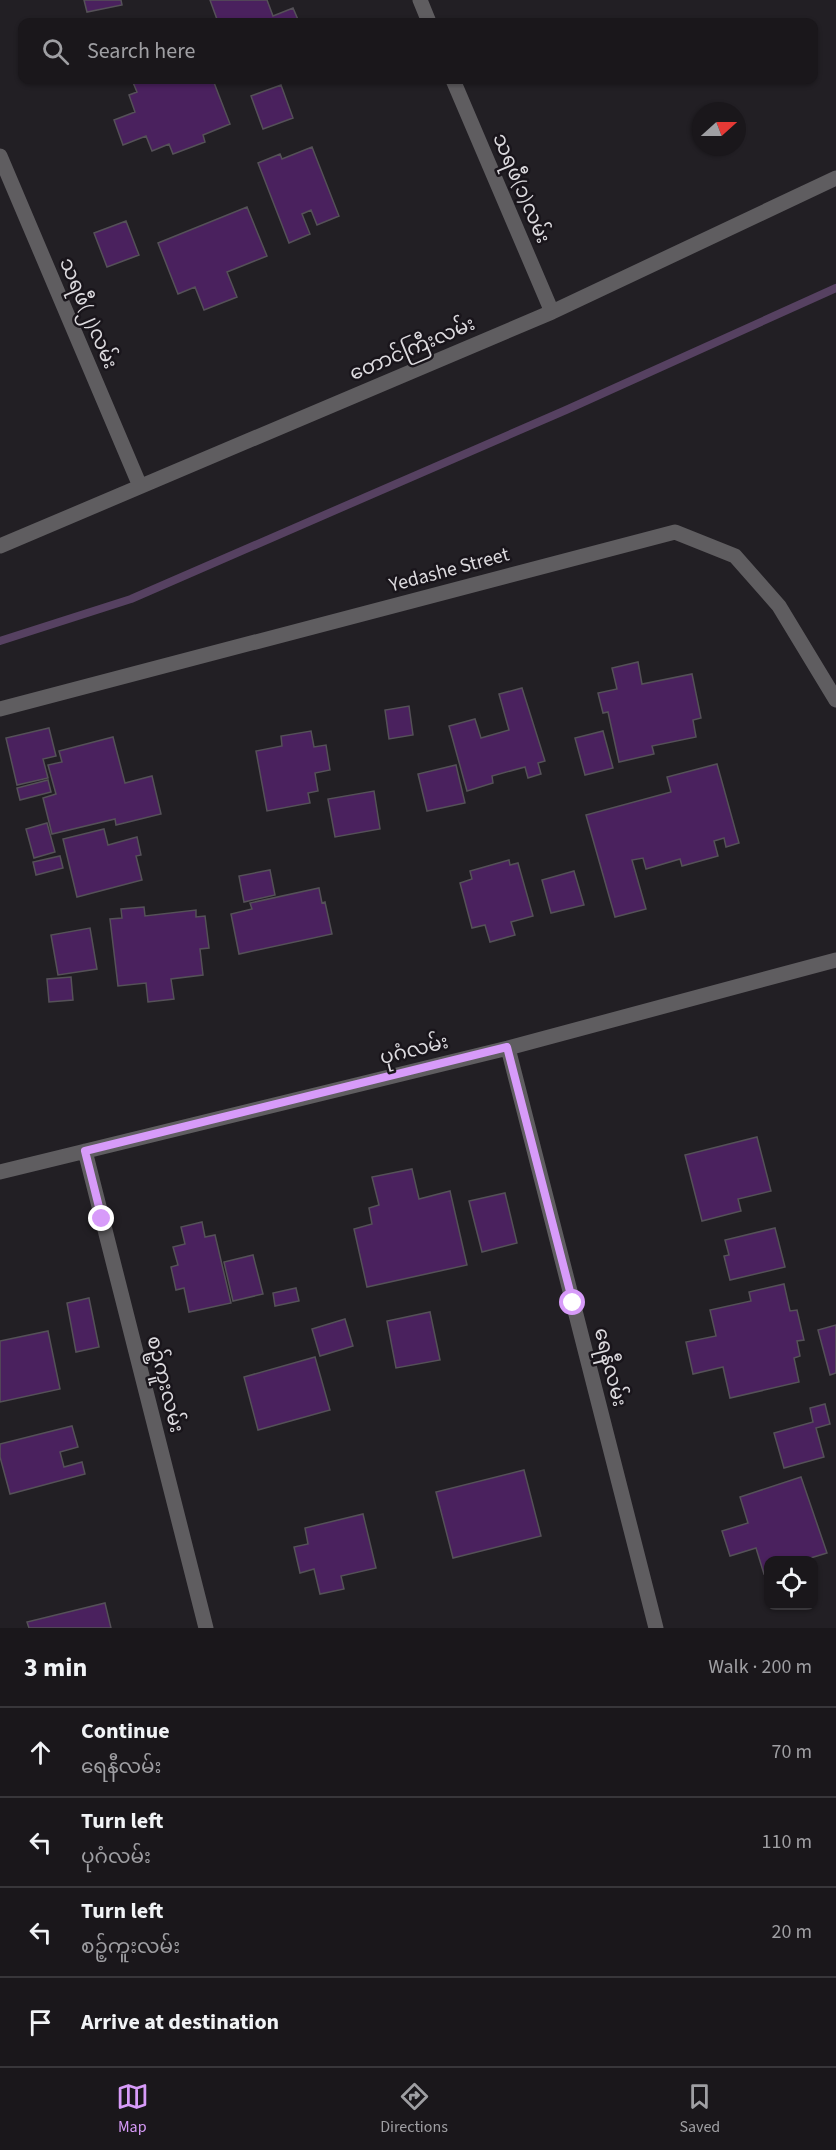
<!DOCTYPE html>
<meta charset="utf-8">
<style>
body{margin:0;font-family:"Source Sans 3","Noto Sans Myanmar",sans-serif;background:#232024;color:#f1f3f6}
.controls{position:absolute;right:18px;bottom:18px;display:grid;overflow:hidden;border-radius:12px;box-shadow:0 2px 4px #0004}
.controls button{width:54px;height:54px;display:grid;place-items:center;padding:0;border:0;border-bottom:2px solid #38363a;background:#1a171b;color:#f1f3f6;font:30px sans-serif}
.compass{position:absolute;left:692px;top:102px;width:54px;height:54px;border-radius:50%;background:#1a171b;box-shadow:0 2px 4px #0004;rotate:69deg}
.stop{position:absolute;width:18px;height:18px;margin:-14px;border:4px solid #d79bf9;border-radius:50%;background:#fff}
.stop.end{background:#d79bf9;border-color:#fff;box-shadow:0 2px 6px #0008}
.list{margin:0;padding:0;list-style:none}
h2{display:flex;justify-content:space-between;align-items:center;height:78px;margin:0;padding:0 24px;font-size:26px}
h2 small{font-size:20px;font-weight:400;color:#9f9fa3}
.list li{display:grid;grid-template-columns:39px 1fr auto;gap:18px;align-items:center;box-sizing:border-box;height:90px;padding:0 24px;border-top:2px solid #38363a}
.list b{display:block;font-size:22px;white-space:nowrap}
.list p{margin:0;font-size:20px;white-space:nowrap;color:#9f9fa3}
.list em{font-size:20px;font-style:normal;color:#9f9fa3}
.icon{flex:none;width:33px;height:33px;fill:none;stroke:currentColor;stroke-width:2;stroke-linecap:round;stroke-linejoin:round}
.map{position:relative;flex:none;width:836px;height:1628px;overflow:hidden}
.search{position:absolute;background:#1a171b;box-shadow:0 2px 4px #0004;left:18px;right:18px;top:18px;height:66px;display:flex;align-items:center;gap:15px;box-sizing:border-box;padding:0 21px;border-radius:12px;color:#9f9fa3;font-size:22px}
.sheet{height:438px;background:#1a171b}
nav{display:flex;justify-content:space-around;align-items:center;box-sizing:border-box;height:84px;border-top:2px solid #38363a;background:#1a171b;font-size:16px;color:#9f9fa3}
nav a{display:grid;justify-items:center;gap:3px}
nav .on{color:#d79bf9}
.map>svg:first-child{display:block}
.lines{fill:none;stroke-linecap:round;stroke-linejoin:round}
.stream{stroke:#564161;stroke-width:8}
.building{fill:#4a215e;stroke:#555158;stroke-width:1.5}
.minor{stroke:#5f5d60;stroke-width:15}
.route{stroke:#d79bf9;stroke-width:8}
.labels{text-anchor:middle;stroke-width:5;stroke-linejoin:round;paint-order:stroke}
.street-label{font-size:20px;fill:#dcdade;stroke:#19151b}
</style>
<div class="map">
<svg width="836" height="1628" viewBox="0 0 836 1628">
<rect width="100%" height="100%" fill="#221f24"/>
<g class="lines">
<path class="stream" d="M0 641 131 599 566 410 836 288"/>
</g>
<path class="building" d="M84 0H121L122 5 87 12Z
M210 0H267L273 16 293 8 299 22H218Z
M132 80H213L230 124 203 135 205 142 173 154 169 144 152 151 146 136 123 145 114 120 135 112 129 95 137 92Z
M281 85 293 118 263 129 251 96Z
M312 147 339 216 317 225 311 210 302 214 310 234 289 243 258 163 280 154 282 159Z
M247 207 267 256 227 272 237 297 204 310 195 287 178 294 158 243Z
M126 221 139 255 107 267 94 233Z
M638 662 642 684 692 674 701 718 693 720 696 737 652 746 654 754 619 762 608 712 603 713 598 693 617 689 612 668Z
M522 688 545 761 538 763 541 774 528 778 525 767 492 776 493 783 467 791 449 726 475 719 481 738 509 730 499 694Z
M409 706 413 735 389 739 385 710Z
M49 728 56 756 43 759 48 778 17 785 6 738Z
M311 731 314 747 326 745 330 770 315 773 318 791 308 793 310 803 267 811 256 751 282 746 281 736Z
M603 731 613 768 585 775 575 738Z
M113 737 125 783 152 776 161 814 116 825 115 819 52 834 43 798 56 794 48 765 62 762 59 751Z
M717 764 739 843 726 847 724 838 714 841 718 856 682 866 680 859 646 869 643 858 632 860 646 909 615 917 586 815 671 792 667 777Z
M456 765 465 803 427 811 418 774Z
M48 780 51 792 20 800 17 788Z
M374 791 380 829 335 837 328 799Z
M47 823 55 852 34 858 26 829Z
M104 829 108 845 137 837 141 855 136 856 142 880 77 897 63 839Z
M60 856 63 868 36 875 33 862Z
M509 860 510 865 518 863 533 916 511 922 515 935 490 942 485 925 472 928 460 883 472 879 470 871Z
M270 870 275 895 244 902 239 876Z
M574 871 584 905 551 913 542 880Z
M319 888 322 903 325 902 332 934 239 954 231 914 252 909 250 903Z
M144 907 145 916 196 910V917L205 916 209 948 200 949 203 975 171 979 174 999 148 1002 146 983 118 986 110 919 122 918 121 909Z
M90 928 97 969 58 975 51 935Z
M71 977 73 1000 49 1002 47 979Z
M757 1137 771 1191 738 1199 741 1211 702 1221 685 1155Z
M412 1169 419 1199 450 1191 467 1265 367 1287 354 1229 372 1224 369 1208 379 1205 372 1177Z
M505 1193 517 1243 482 1252 469 1201Z
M202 1222 205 1237 215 1235 231 1303 189 1312 184 1288 176 1290 171 1267 178 1265 173 1247 185 1244 181 1227Z
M775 1228 785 1267 730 1280 724 1256 729 1255 725 1240Z
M253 1255 263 1294 233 1301 224 1262Z
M784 1284 790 1311 797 1310 804 1340 797 1341 800 1356 794 1358 799 1382 730 1398 723 1367 693 1374 686 1342 716 1336 710 1310 751 1301 749 1292Z
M296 1288 299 1301 275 1306 273 1293Z
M89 1298 99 1347 76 1352 67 1303Z
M430 1312 440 1360 396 1368 387 1321Z
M345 1319 353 1346 320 1356 312 1329Z
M836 1325V1373L830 1375 818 1330Z
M48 1331 60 1389 0 1402V1341Z
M315 1357 330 1410 258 1430 244 1377Z
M825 1404 830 1424 816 1428 824 1457 784 1468 774 1433 813 1422 810 1408Z
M72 1426 78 1447 60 1452 64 1467 82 1462 85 1474 10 1494 0 1457V1444Z
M524 1470 541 1536 453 1558 436 1492Z
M801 1477 827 1553 804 1560H768V1572L764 1574 756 1548 730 1556 722 1531 748 1523 740 1497Z
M363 1514 376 1568 341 1576 344 1589 320 1594 314 1569 300 1573 294 1547 308 1544 305 1528Z
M105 1603 111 1628H29L27 1622Z"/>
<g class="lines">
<path class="minor" d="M420 0 429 22
M453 80 552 312
M0 156 140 486
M0 546 552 312 836 178
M0 709 675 532 735 556 779 606 836 700
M508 1048 656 1628
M85 1151 206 1628
M0 1172 508 1048 836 960"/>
</g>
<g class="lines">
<path class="route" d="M102 1219 85 1151 507 1047 573 1303"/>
</g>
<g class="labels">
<g class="street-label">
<text transform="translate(522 188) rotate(67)" y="7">သရဖီ(၁)လမ်း</text>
<text transform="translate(89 313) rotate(67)" y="7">သရဖီ(၂)လမ်း</text>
<text transform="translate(412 348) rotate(-23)" y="7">တောင်ကြီးလမ်း</text>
<text transform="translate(449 569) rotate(-15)" y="7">Yedashe Street</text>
<text transform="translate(414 1049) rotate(-14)" y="7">ပုဂံလမ်း</text>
<text transform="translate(611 1367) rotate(76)" y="7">ရေနီလမ်း</text>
<text transform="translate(166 1384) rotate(76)" y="7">စဉ့်ကူးလမ်း</text>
</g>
</g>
</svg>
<div class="controls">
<button><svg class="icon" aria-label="locate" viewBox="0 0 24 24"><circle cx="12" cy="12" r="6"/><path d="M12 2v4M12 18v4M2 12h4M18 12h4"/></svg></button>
</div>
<svg class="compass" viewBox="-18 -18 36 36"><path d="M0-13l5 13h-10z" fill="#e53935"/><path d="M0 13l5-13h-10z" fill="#9f9fa3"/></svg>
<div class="stop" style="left:573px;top:1303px"></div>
<div class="stop end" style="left:102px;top:1219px"></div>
<div class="search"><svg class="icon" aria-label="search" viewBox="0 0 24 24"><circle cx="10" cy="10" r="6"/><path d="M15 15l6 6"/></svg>Search here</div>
</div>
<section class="sheet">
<h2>3 min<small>Walk · 200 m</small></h2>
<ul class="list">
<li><svg class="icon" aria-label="ahead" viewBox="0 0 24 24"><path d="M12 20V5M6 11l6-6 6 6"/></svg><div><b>Continue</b><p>ရေနီလမ်း</p></div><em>70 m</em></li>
<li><svg class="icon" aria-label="left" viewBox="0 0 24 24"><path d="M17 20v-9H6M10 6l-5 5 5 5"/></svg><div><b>Turn left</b><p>ပုဂံလမ်း</p></div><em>110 m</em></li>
<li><svg class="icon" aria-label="left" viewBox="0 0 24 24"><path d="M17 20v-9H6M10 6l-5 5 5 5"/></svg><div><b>Turn left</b><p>စဉ့်ကူးလမ်း</p></div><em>20 m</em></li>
<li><svg class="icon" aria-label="arrive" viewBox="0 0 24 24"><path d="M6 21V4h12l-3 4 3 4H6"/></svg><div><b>Arrive at destination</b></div></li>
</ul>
</section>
<nav>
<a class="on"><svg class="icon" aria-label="map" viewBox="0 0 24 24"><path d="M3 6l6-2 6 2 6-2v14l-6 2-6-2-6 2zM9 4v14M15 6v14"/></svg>Map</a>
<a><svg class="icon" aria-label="directions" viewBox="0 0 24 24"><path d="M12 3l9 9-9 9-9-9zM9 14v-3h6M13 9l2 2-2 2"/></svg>Directions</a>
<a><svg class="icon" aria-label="saved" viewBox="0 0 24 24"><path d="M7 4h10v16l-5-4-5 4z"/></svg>Saved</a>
</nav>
